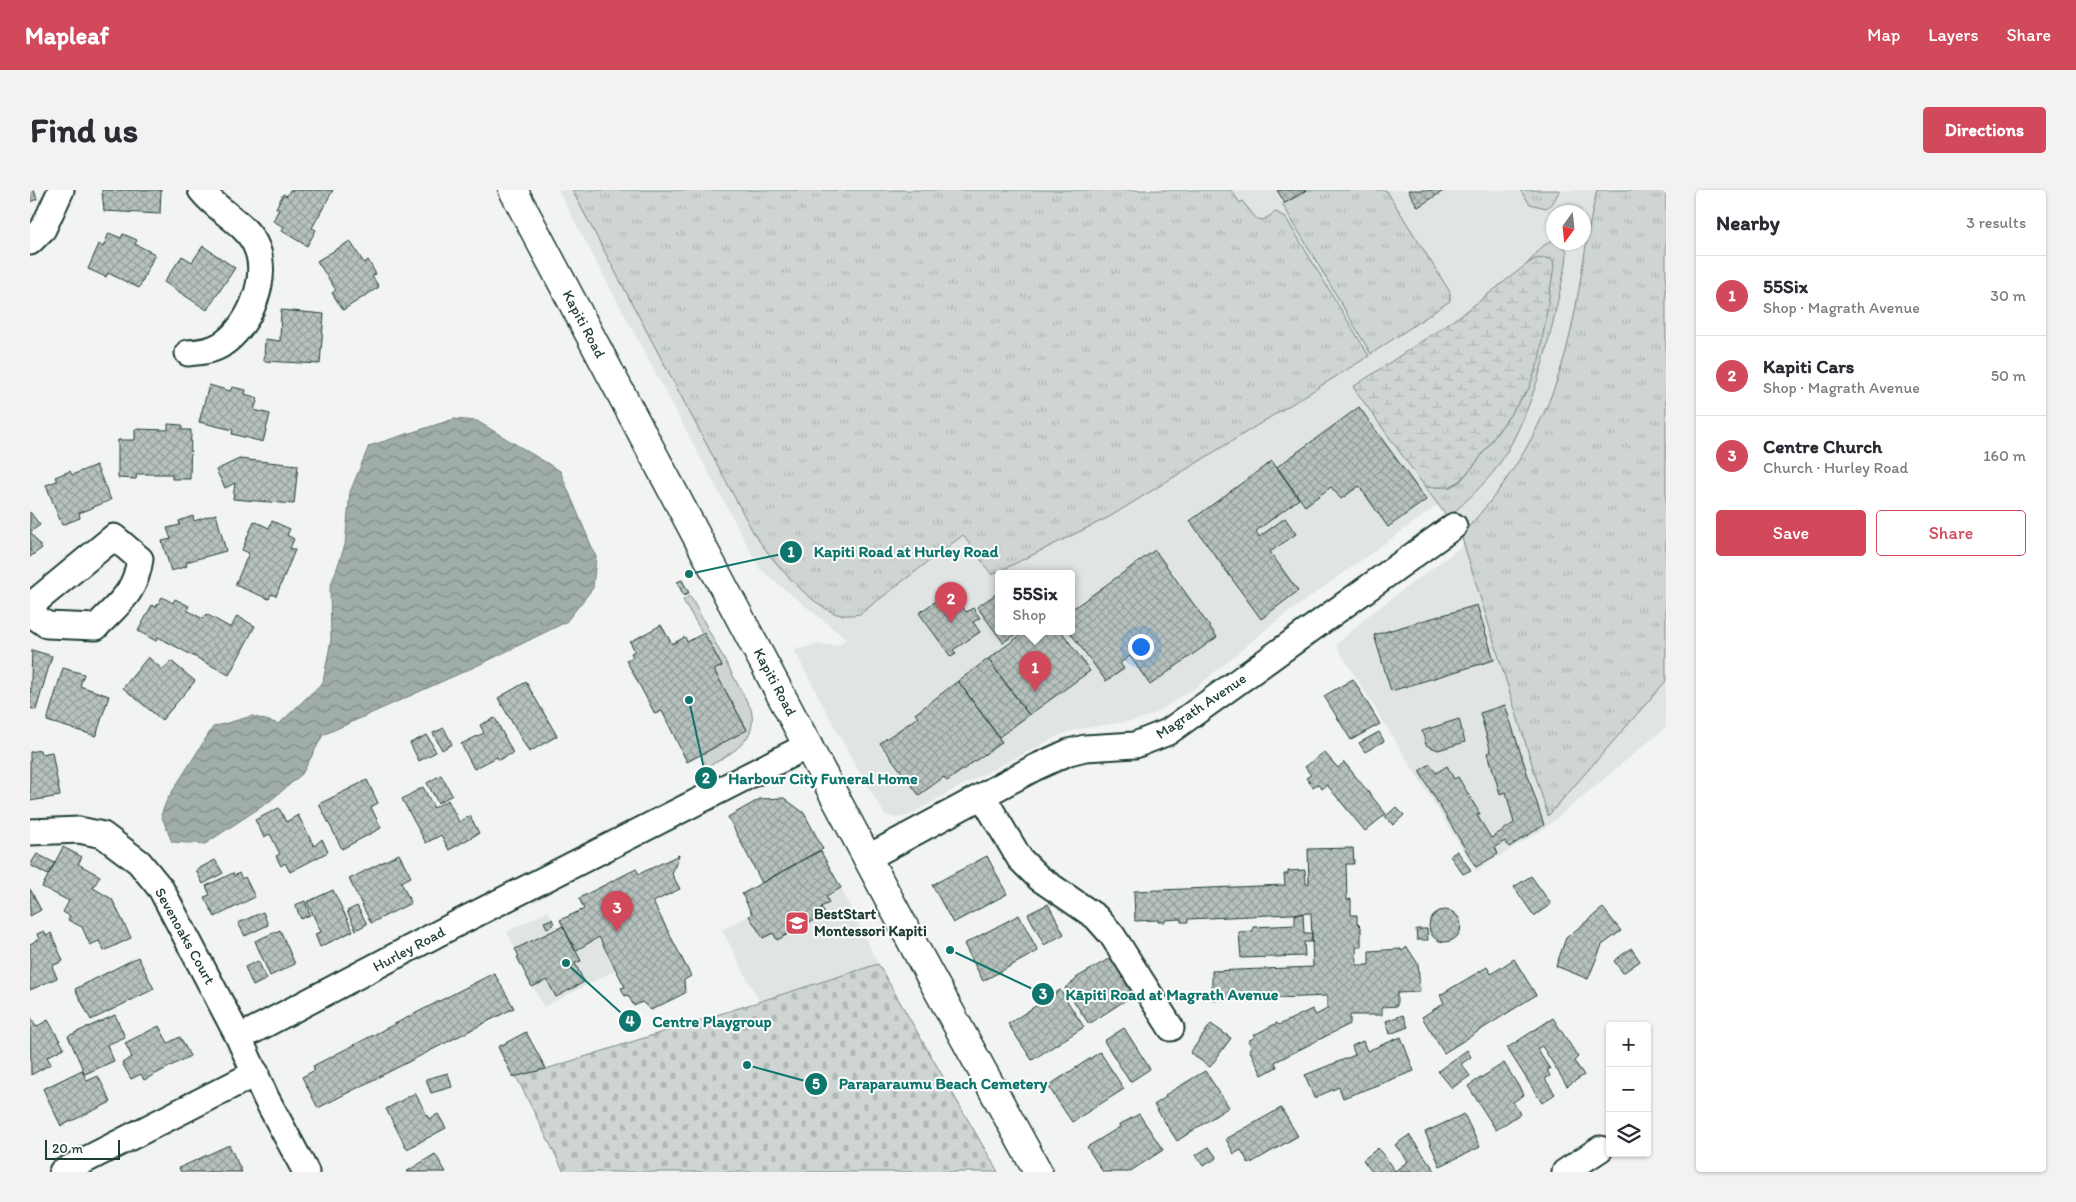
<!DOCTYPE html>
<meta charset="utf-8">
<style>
body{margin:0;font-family:Itim,sans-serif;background:#f2f2f3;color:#2b2b33}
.controls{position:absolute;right:15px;bottom:15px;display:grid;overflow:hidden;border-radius:5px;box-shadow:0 1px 4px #0004}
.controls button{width:45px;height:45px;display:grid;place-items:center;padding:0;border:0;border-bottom:1px solid #e1e1e2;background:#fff;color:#2b2b33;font:25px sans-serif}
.compass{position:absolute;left:1516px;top:15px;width:45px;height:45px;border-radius:50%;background:#fff;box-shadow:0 1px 4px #0004;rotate:195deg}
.scale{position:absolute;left:15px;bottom:12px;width:75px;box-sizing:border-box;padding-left:5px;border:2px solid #1f3d34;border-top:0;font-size:14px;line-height:18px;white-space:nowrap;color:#1f3d34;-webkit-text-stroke:4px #fff;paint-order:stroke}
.you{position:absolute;left:1110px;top:456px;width:18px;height:18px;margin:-12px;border:4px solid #fff;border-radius:50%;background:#1a73e8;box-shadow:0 0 0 8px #1a73e833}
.badge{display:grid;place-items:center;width:32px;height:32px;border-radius:50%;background:#d1495b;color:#fff;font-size:16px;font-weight:700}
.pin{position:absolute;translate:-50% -41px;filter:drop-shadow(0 1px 2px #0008)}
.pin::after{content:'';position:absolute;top:26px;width:18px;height:15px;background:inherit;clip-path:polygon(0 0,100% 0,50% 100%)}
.popup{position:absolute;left:965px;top:380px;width:80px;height:65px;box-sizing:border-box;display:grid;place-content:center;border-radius:5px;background:#fff;filter:drop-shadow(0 1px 4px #0005);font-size:16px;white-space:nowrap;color:#7c7c81}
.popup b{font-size:19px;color:#2b2b33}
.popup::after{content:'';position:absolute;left:50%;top:100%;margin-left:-10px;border:10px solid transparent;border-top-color:#fff}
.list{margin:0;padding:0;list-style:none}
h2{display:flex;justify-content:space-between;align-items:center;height:65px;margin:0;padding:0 20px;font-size:21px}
h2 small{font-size:16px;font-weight:400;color:#7c7c81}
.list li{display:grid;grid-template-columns:32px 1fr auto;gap:15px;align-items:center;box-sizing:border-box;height:80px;padding:0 20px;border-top:1px solid #e1e1e2}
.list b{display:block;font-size:19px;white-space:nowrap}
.list p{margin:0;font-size:16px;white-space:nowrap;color:#7c7c81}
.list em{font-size:16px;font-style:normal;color:#7c7c81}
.actions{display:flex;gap:10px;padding:15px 20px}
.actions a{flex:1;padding:11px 0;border:1px solid #d1495b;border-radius:5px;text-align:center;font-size:18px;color:#d1495b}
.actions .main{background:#d1495b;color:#fff}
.icon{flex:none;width:28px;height:28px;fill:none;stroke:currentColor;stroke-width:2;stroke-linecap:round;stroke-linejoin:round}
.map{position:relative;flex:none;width:1636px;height:982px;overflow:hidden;border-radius:5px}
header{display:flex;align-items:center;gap:30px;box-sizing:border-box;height:70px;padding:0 25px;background:#d1495b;color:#fff}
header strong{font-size:24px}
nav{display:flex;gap:28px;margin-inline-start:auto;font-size:18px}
.intro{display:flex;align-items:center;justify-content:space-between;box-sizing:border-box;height:120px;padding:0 30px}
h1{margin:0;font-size:35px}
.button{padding:12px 22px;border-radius:5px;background:#d1495b;color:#fff;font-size:18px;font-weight:700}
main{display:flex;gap:30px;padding:0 30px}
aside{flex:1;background:#fff;border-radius:5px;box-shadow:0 1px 4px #0004}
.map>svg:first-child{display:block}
.built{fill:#e0e4e3;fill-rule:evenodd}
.grass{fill:url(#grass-tufts);stroke:#768984}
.wetland{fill:url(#wetland-marsh);stroke:#768984}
.cemetery{fill:url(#cemetery-stones);stroke:#768984}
.garden{fill:#ced5d3;stroke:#768984}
.water{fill:url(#water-waves);stroke:#6d807b}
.building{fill:url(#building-cross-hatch);stroke:#1f3d34}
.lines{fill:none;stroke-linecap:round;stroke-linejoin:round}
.minor-casing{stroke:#1f3d34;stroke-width:29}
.secondary-casing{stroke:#1f3d34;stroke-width:31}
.minor{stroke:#fff;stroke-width:25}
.secondary{stroke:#fff;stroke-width:28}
.labels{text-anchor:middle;stroke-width:4;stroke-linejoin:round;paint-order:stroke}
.street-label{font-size:15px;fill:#1f3d34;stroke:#fff}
.poi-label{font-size:15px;font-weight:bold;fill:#1f3d34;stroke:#fff;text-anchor:start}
.leader{fill:none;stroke:#0f766e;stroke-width:2}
.callout-dot{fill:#0f766e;stroke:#fff;stroke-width:2}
.mark-label{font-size:15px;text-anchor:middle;font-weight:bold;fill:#fff}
.callout-label{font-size:16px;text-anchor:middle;font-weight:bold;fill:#0f766e;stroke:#fff;stroke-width:4;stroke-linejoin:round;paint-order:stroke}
</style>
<header>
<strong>Mapleaf</strong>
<nav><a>Map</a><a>Layers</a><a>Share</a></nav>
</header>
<div class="intro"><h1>Find us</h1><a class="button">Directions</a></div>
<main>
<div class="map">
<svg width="1636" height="982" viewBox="0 0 1636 982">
<defs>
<pattern id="grass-tufts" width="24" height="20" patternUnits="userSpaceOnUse" patternTransform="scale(1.25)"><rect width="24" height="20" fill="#ced5d3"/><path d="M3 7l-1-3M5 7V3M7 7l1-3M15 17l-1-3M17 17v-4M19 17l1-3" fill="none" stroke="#b0b8b6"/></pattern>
<pattern id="wetland-marsh" width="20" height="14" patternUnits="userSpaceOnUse" patternTransform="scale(1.25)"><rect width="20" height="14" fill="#ced5d3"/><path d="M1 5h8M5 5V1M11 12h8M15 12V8" fill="none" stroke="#b0b8b6"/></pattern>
<pattern id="cemetery-stones" width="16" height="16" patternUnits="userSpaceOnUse" patternTransform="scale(1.25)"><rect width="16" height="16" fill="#ced5d3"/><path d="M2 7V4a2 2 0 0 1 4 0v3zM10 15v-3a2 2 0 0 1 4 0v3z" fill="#b0b8b6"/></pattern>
<pattern id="water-waves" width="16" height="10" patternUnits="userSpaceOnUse" patternTransform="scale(1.25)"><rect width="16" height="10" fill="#a1adaa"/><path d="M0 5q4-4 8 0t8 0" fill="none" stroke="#838e8b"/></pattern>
<pattern id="building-cross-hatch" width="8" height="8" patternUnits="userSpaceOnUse" patternTransform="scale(1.25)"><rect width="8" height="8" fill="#b7c1bd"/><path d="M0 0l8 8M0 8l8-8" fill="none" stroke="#949e9a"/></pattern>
</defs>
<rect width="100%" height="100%" fill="#f2f3f3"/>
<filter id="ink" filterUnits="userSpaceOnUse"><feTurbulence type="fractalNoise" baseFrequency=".02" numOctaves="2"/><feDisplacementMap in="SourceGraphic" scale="10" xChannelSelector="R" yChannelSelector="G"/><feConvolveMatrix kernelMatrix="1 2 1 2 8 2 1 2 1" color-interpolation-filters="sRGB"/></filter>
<g filter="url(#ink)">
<path class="built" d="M528 0H1636V537L1515 638 1446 681 1306 455 1338 426 1435 354 1431 345 1408 315 1241 435 1168 496 1124 524 1107 530 1049 539 1032 544 923 600 878 626 866 628 855 625 820 566 764 460 789 454 807 456 816 449 730 379ZM1524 22H1554V52H1524ZM969 383H1041V441H969Z
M732 693 811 698 848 774 729 811 692 740 722 724 712 704Z
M518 721 527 739 533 736 545 760 569 747 586 780 514 817 487 767 489 766 477 742Z"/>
<path class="grass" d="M542 0H1201L1210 13 1212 11 1226 28 1233 30 1246 22 1256 28 1339 166 1081 326 962 385 933 345 830 424C823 425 814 426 807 424 777 413 740 368 723 342Z
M1277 0H1356L1420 102V111L1341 164 1253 15 1254 12 1255 13Z
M1490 0H1530L1522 14 1516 18 1500 14Z
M1567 0H1636V491L1518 626 1431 345C1481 292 1517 232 1536 161 1550 109 1554 53 1567 0Z
M1522 50 1524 52 1533 54 1537 62 1536 74C1520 144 1508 215 1468 276 1454 295 1435 312 1418 328L1395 297H1420L1429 292 1443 277 1499 198 1505 69 1497 74 1513 56Z"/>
<path class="wetland" d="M1516 68 1523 70 1524 76 1509 170 1499 198 1443 277 1428 292 1420 297H1395L1323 197 1434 123 1497 74 1505 69Z"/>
<path class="cemetery" d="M848 774 968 982H534L486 886 516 879Z"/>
<path class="garden" d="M660 406 721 519C729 551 700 564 677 577L671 565 717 539 684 480 692 476 653 410Z"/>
<path class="water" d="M424 229 447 231 530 281 566 367 563 398 536 432 453 473 293 545 272 584 240 611 175 654 142 652 131 625 137 610 183 537 222 526 249 534 293 492 301 450 300 398 315 355 320 302 339 256Z"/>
<path class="building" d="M0 0H4L7 9 0 12Z
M72 0H131L130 24 74 21Z
M260 0H303L282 38 286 40 277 56 252 41 254 37 243 31 249 19 246 18 253 4 257 6Z
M1247 0H1277L1255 13Z
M1378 0H1415L1388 17Z
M79 43 91 48 93 44 107 50 105 54 125 64 109 98 78 83 76 87 58 79 69 54 73 57Z
M320 51 334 73 338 70 346 84 342 86 349 97 313 120 302 103 306 100 287 71Z
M173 56 205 78 177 120 134 92 152 66 162 72Z
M251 120 294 124 290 174 234 171 235 149 250 151Z
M179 195 200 201 202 197 216 200 215 204 228 208 224 220 240 224 233 252 202 244 203 240 169 232Z
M1329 217 1396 310 1358 337 1329 296 1311 309 1301 297 1275 316 1247 277Z
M138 234 152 235V240H161L160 289H142V284H107L106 289 88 288V250H105V239L138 240Z
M209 269 268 275 264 314 203 309 205 293 195 298 186 280Z
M1242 271 1269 309 1226 341 1229 347 1255 328 1266 344 1240 362 1268 401 1231 429 1160 331Z
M66 275 81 310 49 323 50 328 32 335 16 295 27 291 25 287 40 281 42 285Z
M0 322 10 335 0 342 12 358 0 367Z
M186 324 196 361 156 372 157 376 141 381 132 351 141 349 137 338 150 335 149 331 163 326 164 331Z
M224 331 239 338 242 331 260 339 257 345 264 349 260 358 265 360 246 406 241 404 239 409 205 395 219 363 212 360Z
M1125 360 1187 447 1120 495 1100 466 1090 473 1094 479 1076 491 1039 441H1041V420Z
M652 390 659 403 654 406 647 392Z
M919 400 936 422 943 418 950 428 943 432 950 442 923 460 926 464 921 467 889 423 917 403Z
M969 402V441H992L973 452 947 417Z
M132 407 143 413 145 409 159 416 157 420 173 429 176 424 201 438 207 426 225 436 199 485 128 447 126 451 108 441 122 415 126 417Z
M1447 415 1464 470 1361 501 1344 445Z
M631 435 642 454 655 447 657 452 674 443 692 476 684 480 717 540 657 572 632 521 625 524 596 470 603 467 601 463 605 461 600 452Z
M996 441H1031L1060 481 999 525 958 469Z
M2 460 22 466 6 520 0 518Z
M118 467 133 480 141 471 165 491 132 530 93 498Z
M958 469 999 525 969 547 928 491Z
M33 478 54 484 50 496 79 506 66 546 17 531Z
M1323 489 1350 534 1321 550 1294 506Z
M928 491 972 552 917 591 914 587 889 605 850 553 888 527 885 524Z
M496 492 527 546 499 562 468 508Z
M1475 515 1514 635 1479 657 1475 651 1465 657 1468 664 1446 677 1389 581 1400 574 1406 583 1417 576 1424 589 1428 587 1450 624 1447 625 1461 648 1484 633 1476 602 1470 604 1458 563 1461 562 1450 523Z
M465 528 483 563 469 570 467 567 444 579 431 554 454 543 450 535Z
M1429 529 1435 552 1408 560 1396 555 1392 541Z
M414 538 422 554 412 560 403 543Z
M1349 542 1354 551 1335 562 1329 553Z
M397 545 406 562 389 571 380 553Z
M10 560 11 564 22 562 30 606 0 611V562Z
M1294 562 1308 578 1314 572 1356 624 1335 641 1297 595 1292 599 1287 594 1283 597 1276 588 1281 585 1275 577Z
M411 585 422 605 408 613 397 593Z
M337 590 348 613 341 617 351 638 312 659 289 614Z
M393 597 404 618 418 610 429 632 440 626 449 643 419 660 411 645 396 653 372 609Z
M754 608 774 623 793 659 732 693 698 627 730 609Z
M1366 617 1374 625 1363 635 1355 627Z
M249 618 256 632 268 625 284 656 292 649 298 662 260 682 255 673 251 676 246 666 250 664 240 644 234 647 225 630Z
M33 657 52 667 48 674 70 686 63 698 82 709 101 748 74 761 69 751 60 755 52 737 38 730 40 726 33 722 39 711 12 697Z
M1323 658 1324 674H1316L1317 710 1321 709V725H1327V733L1331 737V757H1326L1327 775H1339V761L1371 759 1372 761 1377 757 1388 774 1390 802 1367 803V816L1352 817V825H1320V834L1245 872 1247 877 1232 885 1219 859 1222 857 1218 851 1225 847 1224 845 1247 833 1249 835 1282 819 1286 825 1297 819V806L1225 809V811H1216V809L1185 810 1182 809V781L1283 777 1281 723 1158 729V732H1151V729L1135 730V732H1128V730L1105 731 1104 701 1255 695 1254 684H1258V681L1275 680 1276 694H1279L1278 659Z
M790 660 811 698 796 706 799 713 791 717 795 724 747 750 743 743 733 748 719 726 722 724 712 704Z
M1427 661 1441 680 1433 684 1420 666Z
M7 664 25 673 18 685 0 675Z
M369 664 381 687 371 692 381 713 341 733 319 689Z
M649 665 642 684 650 699 623 712 661 786 654 790 655 803 621 820 612 812 604 816 598 805 595 806 591 798 595 797 569 747 545 761 530 730 554 719 549 708 606 679 609 684Z
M957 666 977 704 923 733 902 695Z
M185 670 193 683 173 694 166 680Z
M203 683 204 686 209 683 212 689 215 687 225 707 185 727 174 707 180 705 176 696Z
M1501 686 1521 714 1504 726 1484 697Z
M0 699 11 720 0 726Z
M303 700 323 741 290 757 285 744 291 742 277 712Z
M275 711 280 725 271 729 265 715Z
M1018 714 1034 744 1014 755 998 724Z
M327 716 337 734 326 740 317 721Z
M1573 718 1591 741 1572 755 1558 789 1526 776 1536 748Z
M1399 736a16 16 0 1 1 32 0a16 16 0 1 1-32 0Z
M233 722 238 735 215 746 208 733Z
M1265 724H1273L1274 743H1282V752H1274L1275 766 1211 768 1209 742 1223 741V737L1265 735Z
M989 725 1008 761 953 791 934 754Z
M522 729 524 734 517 738 514 732Z
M533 736 551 771 545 773 554 792 526 807 517 790 502 797 487 767 489 766 485 759Z
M1386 739H1397L1398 750H1387Z
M250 740 265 774 240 786 225 751Z
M14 741 17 746 21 743 33 771 22 776 27 788 0 800V754L9 749 7 744Z
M1601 758 1610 771 1593 783 1584 771Z
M1087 764 1111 800 1059 834 1035 798 1047 789 1046 788Z
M108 767 124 799 61 830 45 799Z
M1484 769 1506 805 1414 863 1392 827 1414 813 1410 805 1457 777 1461 784Z
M228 771 237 789 223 796 215 777Z
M464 783 484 818 288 918 272 887 285 880 283 876Z
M1030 800 1054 837 1002 870 978 834Z
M0 825 6 837 18 830 34 858 17 867 21 874 1 885Z
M85 825 95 847 77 855 84 871 55 884 38 846Z
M1373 825 1378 837 1360 844 1356 831Z
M1523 828 1548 867 1544 871 1554 885 1537 896 1512 856 1507 859 1520 879 1517 880 1520 886 1515 889 1525 904 1512 913 1477 858Z
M1181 834 1201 848 1180 877 1160 863Z
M129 836 138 853 150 847 160 866 114 890 111 884 101 889 92 873 102 867 95 853Z
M1094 838 1120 879 1100 892 1074 851Z
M496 842 516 879 483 887 468 857Z
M1371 847 1384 881 1313 908 1309 897 1284 908 1275 885 1325 865 1322 856 1333 851 1337 861Z
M1437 860 1441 867 1431 874 1440 886 1422 898 1408 881Z
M1070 862 1094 899 1042 932 1018 896Z
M1474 873 1494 905 1483 912 1490 924 1466 940 1438 896Z
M52 880 57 891 68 886 81 912 31 936 13 899Z
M1175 881 1199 917 1147 951 1124 915 1136 907 1135 905Z
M418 883 422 897 401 903 396 889Z
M385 903 399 929 408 924 416 938 377 959 356 919Z
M1251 918 1268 946 1219 974 1211 960 1204 964 1196 949Z
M1109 924 1133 960 1099 982H1073L1057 957 1090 937 1089 935Z
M1434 924 1450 957 1410 976 1395 942Z
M1379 945 1406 982H1342L1333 970 1348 958 1365 981 1378 971 1365 955Z
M199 955 212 982H151L149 978Z
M1179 957 1187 968 1173 976 1166 965Z
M405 964 416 982H376Z"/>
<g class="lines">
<g class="minor-casing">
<path id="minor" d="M0 52 13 39 31 0
M158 163C170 162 181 161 191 155 220 137 241 86 225 54 214 32 186 20 171 0
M0 416 84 347 110 369C105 404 89 413 66 437L17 435 0 423
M953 607 990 669 1009 688 1066 727 1082 745 1141 838
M0 642 49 640 73 645 109 672 131 699 209 848
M839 667 1004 578 1039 562 1055 558 1105 555 1138 542 1424 336
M32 982 226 883
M276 982 236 908 209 848 430 732 779 555
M1535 982 1570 959"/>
</g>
<g class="secondary-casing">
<path id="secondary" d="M483 0 892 771 1008 982"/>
</g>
<use href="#minor" class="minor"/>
<use href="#secondary" class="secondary"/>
</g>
</g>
<defs>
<g id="school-square" transform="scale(1.25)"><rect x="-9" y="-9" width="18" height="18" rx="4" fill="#d1495b" stroke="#fff"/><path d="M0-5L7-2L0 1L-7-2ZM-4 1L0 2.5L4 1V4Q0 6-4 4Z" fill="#fff"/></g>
</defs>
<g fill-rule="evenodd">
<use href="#school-square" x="767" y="733"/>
</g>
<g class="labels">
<g class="street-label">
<text transform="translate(554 134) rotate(62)" y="5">Kapiti Road</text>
<text transform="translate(745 492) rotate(62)" y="5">Kapiti Road</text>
<text transform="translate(1171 516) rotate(-34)" y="5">Magrath Avenue</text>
<text transform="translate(155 746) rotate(61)" y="5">Sevenoaks Court</text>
<text transform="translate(379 759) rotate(-28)" y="5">Hurley Road</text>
</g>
<g class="poi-label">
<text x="784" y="729">BestStart<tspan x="784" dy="17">Montessori Kapiti</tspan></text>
</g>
</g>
<path class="leader" d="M659 384L761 362M659 510L676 588M920 760L1013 804M536 773L600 831M717 875L786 894"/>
<g class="callout-dot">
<circle cx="659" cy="384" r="5"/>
<circle cx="659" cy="510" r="5"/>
<circle cx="920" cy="760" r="5"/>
<circle cx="536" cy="773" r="5"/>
<circle cx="717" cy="875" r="5"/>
<circle cx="761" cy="362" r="12"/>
<circle cx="676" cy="588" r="12"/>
<circle cx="1013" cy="804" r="12"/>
<circle cx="600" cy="831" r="12"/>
<circle cx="786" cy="894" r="12"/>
</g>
<g class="mark-label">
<text x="761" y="367">1</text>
<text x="676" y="593">2</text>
<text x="1013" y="809">3</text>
<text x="600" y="836">4</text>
<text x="786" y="899">5</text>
</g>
<g class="callout-label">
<text x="876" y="367">Kapiti Road at Hurley Road</text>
<text x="793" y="594">Harbour City Funeral Home</text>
<text x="1142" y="810">Kāpiti Road at Magrath Avenue</text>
<text x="682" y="837">Centre Playgroup</text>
<text x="913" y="899">Paraparaumu Beach Cemetery</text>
</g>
</svg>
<div class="controls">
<button>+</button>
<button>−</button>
<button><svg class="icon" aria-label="layers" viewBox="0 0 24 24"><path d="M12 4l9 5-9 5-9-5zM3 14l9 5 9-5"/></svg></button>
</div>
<svg class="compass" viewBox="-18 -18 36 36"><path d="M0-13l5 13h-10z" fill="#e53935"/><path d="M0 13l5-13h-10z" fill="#7c7c81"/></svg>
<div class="scale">20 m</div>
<div class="you"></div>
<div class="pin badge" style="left:1005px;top:502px">1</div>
<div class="popup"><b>55Six</b>Shop</div>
<div class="pin badge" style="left:921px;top:433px">2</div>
<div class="pin badge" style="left:587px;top:742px">3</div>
</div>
<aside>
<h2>Nearby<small>3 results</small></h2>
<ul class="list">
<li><span class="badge">1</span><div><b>55Six</b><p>Shop · Magrath Avenue</p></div><em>30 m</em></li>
<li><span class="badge">2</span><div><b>Kapiti Cars</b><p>Shop · Magrath Avenue</p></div><em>50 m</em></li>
<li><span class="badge">3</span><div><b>Centre Church</b><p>Church · Hurley Road</p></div><em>160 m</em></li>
</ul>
<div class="actions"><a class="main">Save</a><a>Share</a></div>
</aside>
</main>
